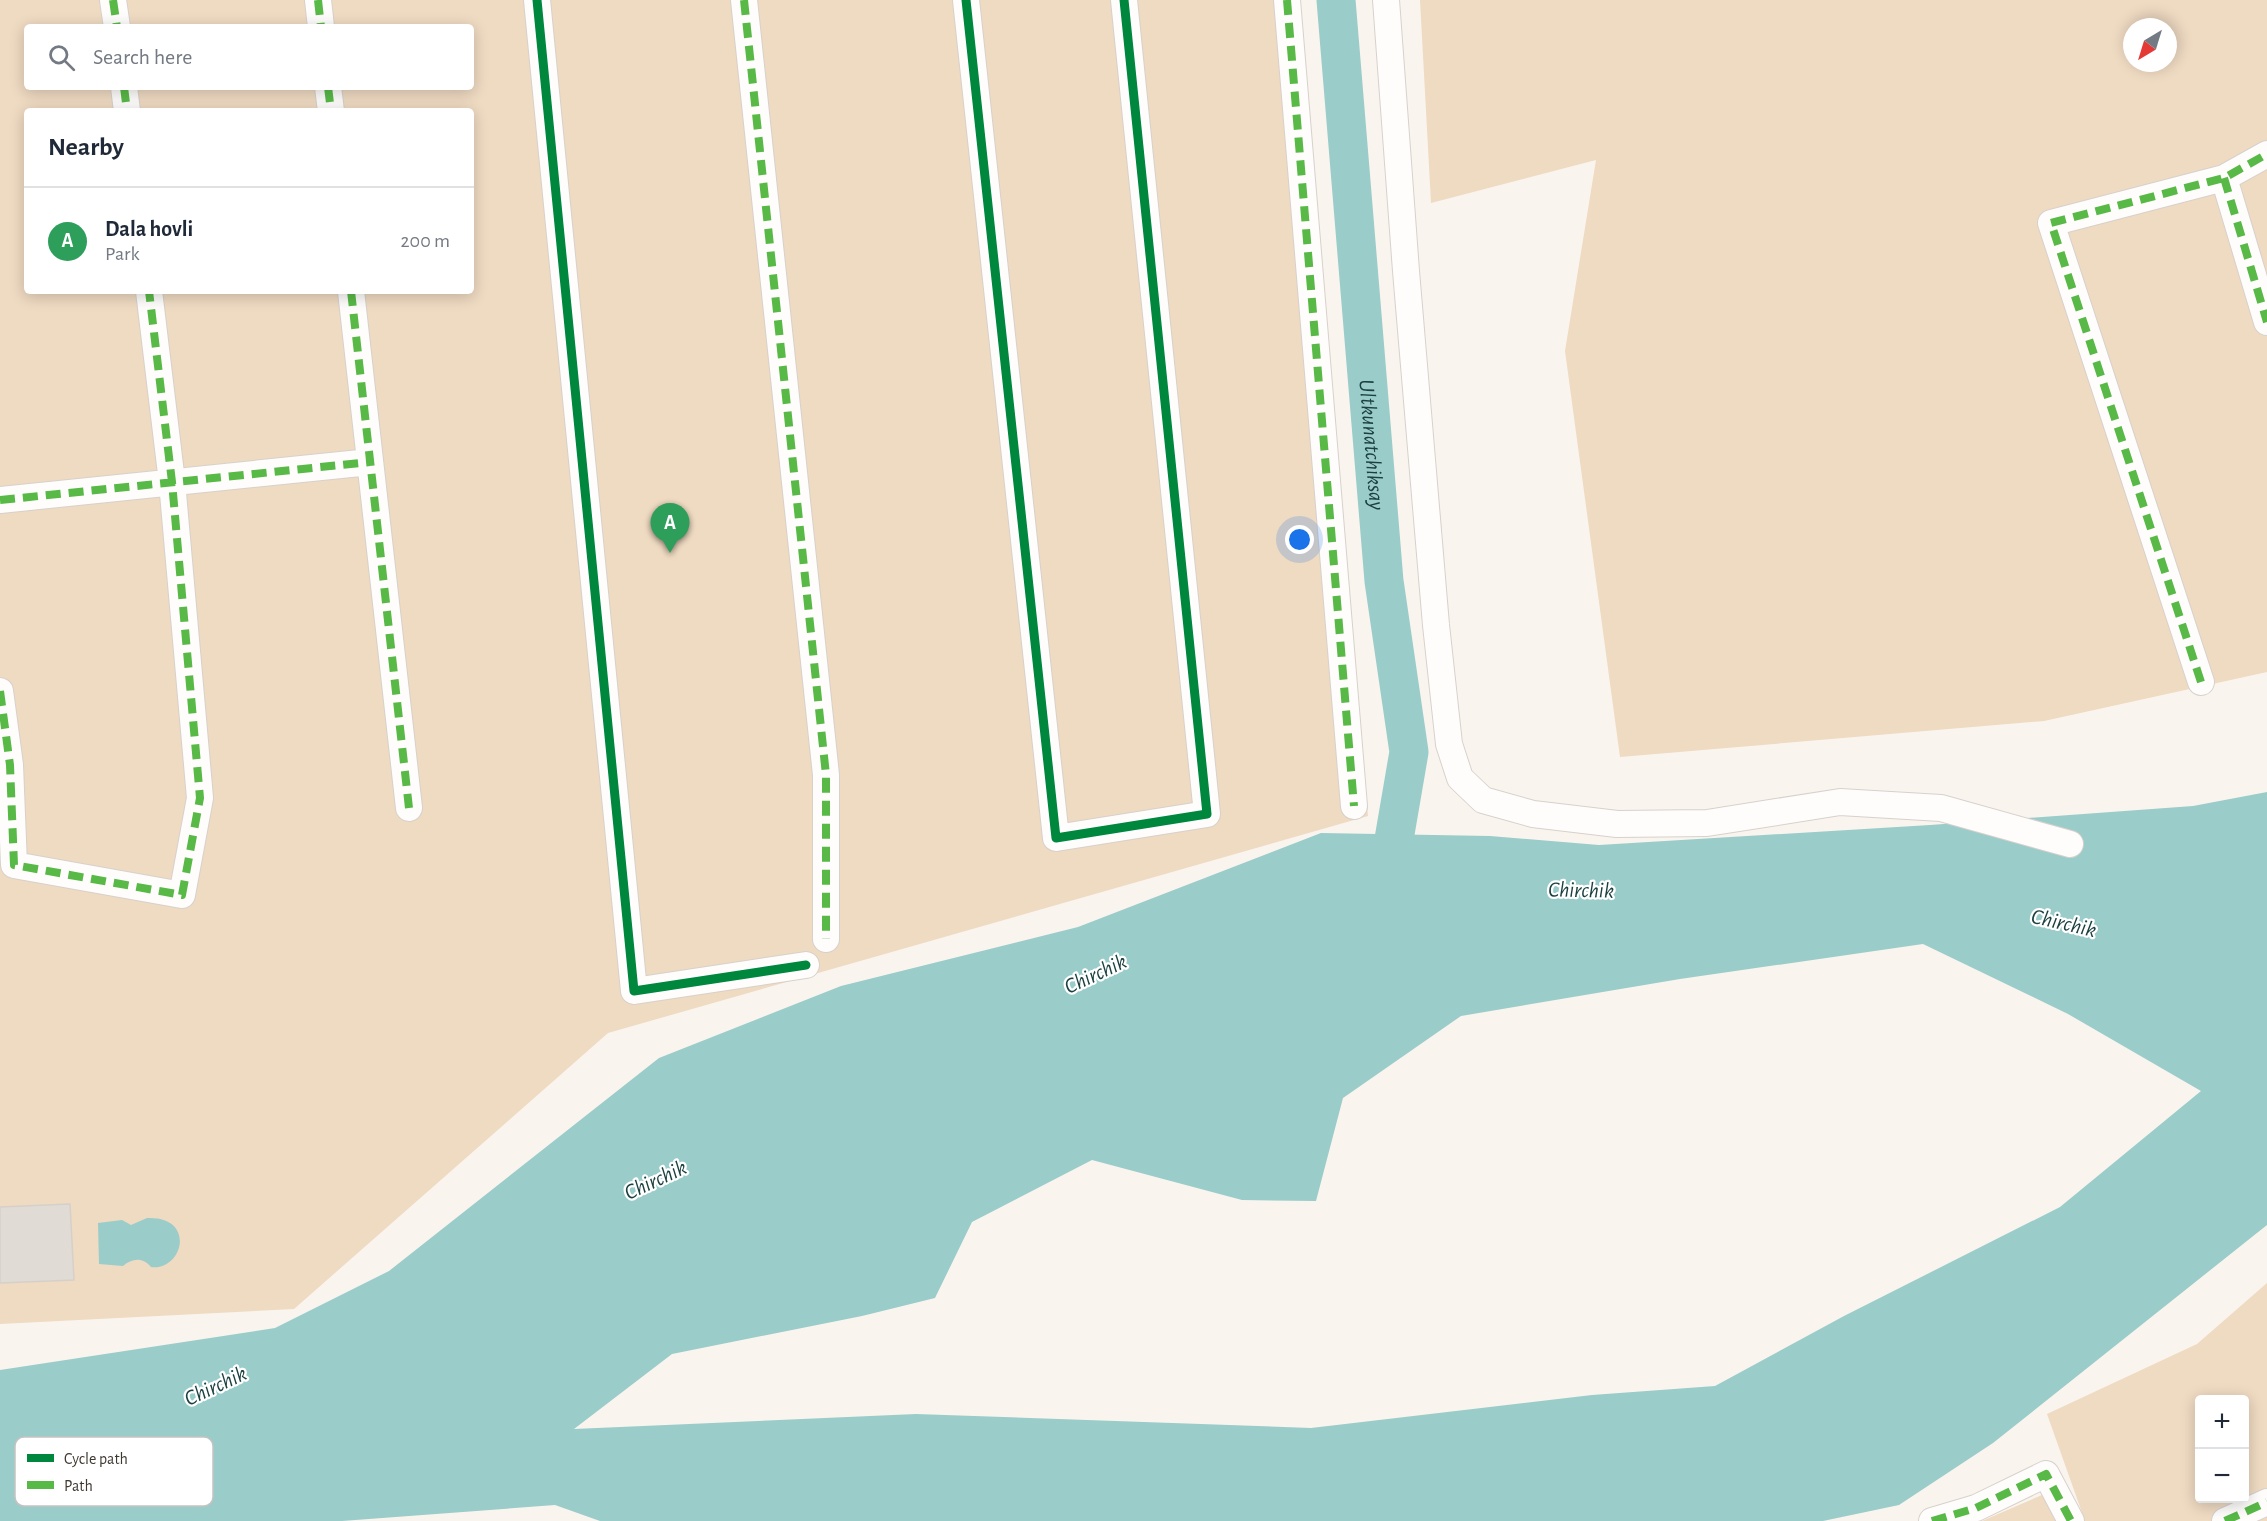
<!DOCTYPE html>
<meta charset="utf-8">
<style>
body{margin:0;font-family:"Alegreya Sans",sans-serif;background:#f2f2f3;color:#1f2937}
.controls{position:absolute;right:18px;bottom:18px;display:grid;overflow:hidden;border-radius:6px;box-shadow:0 3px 15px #0003}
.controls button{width:54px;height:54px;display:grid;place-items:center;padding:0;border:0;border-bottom:2px solid #e0e1e3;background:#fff;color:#1f2937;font:30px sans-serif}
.compass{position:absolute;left:2123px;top:18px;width:54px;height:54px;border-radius:50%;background:#fff;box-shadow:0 3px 15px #0003;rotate:218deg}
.you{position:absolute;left:1300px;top:540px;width:21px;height:21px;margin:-15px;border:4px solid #fff;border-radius:50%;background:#1a73e8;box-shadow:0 0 0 9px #1a73e833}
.badge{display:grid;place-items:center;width:39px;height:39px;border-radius:50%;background:#807a73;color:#fff;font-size:20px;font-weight:700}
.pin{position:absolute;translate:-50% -50px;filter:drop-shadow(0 2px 3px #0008)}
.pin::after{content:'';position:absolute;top:32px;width:21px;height:18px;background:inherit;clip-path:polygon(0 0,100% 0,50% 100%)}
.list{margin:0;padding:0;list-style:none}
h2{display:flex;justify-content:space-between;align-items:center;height:78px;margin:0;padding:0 24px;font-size:26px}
h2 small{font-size:20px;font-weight:400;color:#747a83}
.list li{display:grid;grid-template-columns:39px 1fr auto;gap:18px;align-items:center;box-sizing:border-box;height:108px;padding:0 24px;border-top:2px solid #e0e1e3}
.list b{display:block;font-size:22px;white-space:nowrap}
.list p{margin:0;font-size:20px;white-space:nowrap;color:#747a83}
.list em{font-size:20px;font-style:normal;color:#747a83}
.icon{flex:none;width:33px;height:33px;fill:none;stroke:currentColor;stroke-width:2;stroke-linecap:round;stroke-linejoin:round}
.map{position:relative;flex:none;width:2267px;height:1521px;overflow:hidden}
.search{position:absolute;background:#fff;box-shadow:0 3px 15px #0003;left:24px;top:24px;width:450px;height:66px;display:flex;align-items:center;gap:15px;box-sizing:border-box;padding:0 21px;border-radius:6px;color:#747a83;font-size:22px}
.panel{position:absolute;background:#fff;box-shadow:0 3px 15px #0003;left:24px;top:108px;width:450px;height:186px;border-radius:6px}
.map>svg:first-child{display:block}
.green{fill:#efdac2;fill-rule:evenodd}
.water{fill:#9accca;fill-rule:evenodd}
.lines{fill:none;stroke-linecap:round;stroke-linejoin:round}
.river{stroke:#9accca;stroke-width:39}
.building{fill:#e1dbd5;stroke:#d6d0ca;stroke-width:1.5}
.minor-casing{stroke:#d7d1cb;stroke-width:28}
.minor{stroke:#fefdfc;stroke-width:26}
.quiet{stroke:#58b947;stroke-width:8;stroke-dasharray:15 8;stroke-linecap:butt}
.cycleway-casing{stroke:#fff;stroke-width:13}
.cycleway{stroke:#00873e;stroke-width:9}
.labels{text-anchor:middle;stroke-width:4.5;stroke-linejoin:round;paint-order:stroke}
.water-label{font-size:22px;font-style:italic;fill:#1c4040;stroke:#fff}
.key{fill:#fff;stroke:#c5c3c1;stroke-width:1.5}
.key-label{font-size:16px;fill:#3f3831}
</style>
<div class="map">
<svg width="2267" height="1521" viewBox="0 0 2267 1521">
<rect width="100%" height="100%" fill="#faf4ee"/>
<path class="green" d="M0 0H1279L1368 816 608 1033 294 1309 0 1324ZM27 27H471V87H27ZM27 111H471V291H27Z
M1420 0H2267V672L2044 721 1620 757 1565 351 1596 160 1431 203ZM2132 27H2168V63H2132Z
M2267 1283V1521H2085L2047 1414 2197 1344ZM2200 1400H2244V1498H2200Z
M2042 1495 2058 1521H1982Z"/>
<path class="water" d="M2267 792V1225L1993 1443 1899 1505 1823 1521H600L555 1505 342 1521H0V1370L275 1328 389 1271 659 1058 841 986 1078 927 1321 833 1490 836 1599 845 1930 825 2193 806ZM1923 944 2068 1014 2201 1091 2060 1207 1844 1316 1715 1386 1592 1395 1311 1428 916 1414 574 1429 672 1354 862 1316 935 1298 972 1222 1092 1160 1242 1200 1316 1201 1343 1098 1461 1016 1680 979Z
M147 1218C197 1216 183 1271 151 1267 143 1257 132 1258 123 1266L99 1264 98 1223 122 1220 131 1225Z"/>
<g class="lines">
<path class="river" id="s1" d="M1336 0 1384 581 1409 752 1386 886"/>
</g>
<path class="building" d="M70 1204 74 1280 0 1283V1207Z"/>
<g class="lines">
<g class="minor-casing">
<path id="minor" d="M113 0 117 27
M318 0 321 27
M537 0 634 991 806 965
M744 0 826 775V939
M966 0 1056 838 1207 814 1124 0
M1287 0 1354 806
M1386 0 1406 271 1436 625 1449 744 1460 778 1483 800 1533 814 1617 824 1707 823 1840 802 1941 808 2070 844
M124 87 127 111
M328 87 331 111
M2224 178 2267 322
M351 291 409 808
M0 500 370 462
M2201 682 2051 223 2224 178 2267 154
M0 691 10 765 14 865 182 895 200 798 172 482 149 291
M1932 1521 1976 1508 2046 1474 2071 1521
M2225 1521 2267 1502"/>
</g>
<use href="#minor" class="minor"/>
<path class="quiet" d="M113 0 117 27
M318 0 321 27
M744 0 826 775V939
M1287 0 1354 806
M124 87 127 111
M328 87 331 111
M2224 178 2267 322
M351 291 409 808
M0 500 370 462
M2201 682 2051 223 2224 178 2267 154
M0 691 10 765 14 865 182 895 200 798 172 482 149 291
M1932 1521 1976 1508 2046 1474 2071 1521
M2225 1521 2267 1502"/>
<g class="cycleway-casing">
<path id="cycleway" d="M537 0 634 991 806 965
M966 0 1056 838 1207 814 1124 0"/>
</g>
<use href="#cycleway" class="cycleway"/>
</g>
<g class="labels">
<g class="water-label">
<text dy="8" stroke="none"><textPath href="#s1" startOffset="446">Ultkunatchiksay</textPath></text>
<text transform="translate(1581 889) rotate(1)" y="8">Chirchik</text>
<text transform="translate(2064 922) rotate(13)" y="8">Chirchik</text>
<text transform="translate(1095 973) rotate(-25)" y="8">Chirchik</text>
<text transform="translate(655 1179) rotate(-25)" y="8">Chirchik</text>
<text transform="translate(215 1385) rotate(-25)" y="8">Chirchik</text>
</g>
</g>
<rect x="15" y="1437" width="198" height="69" rx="9" class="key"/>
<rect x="27" y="1454" width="27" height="8" fill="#00873e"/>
<rect x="27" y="1481" width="27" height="8" fill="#58b947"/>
<g class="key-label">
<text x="64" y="1464">Cycle path</text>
<text x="64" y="1491">Path</text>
</g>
</svg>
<div class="controls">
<button>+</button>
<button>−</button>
</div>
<svg class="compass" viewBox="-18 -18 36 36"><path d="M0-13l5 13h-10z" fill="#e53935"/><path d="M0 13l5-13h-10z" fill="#747a83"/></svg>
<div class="you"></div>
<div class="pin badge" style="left:670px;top:553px;background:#2e9e5b">A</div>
<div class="search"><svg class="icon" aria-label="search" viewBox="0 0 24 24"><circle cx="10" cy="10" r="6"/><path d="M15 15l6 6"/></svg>Search here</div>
<section class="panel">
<h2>Nearby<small></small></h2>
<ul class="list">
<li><span class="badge" style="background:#2e9e5b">A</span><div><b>Dala hovli</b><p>Park</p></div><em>200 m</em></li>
</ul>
</section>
</div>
